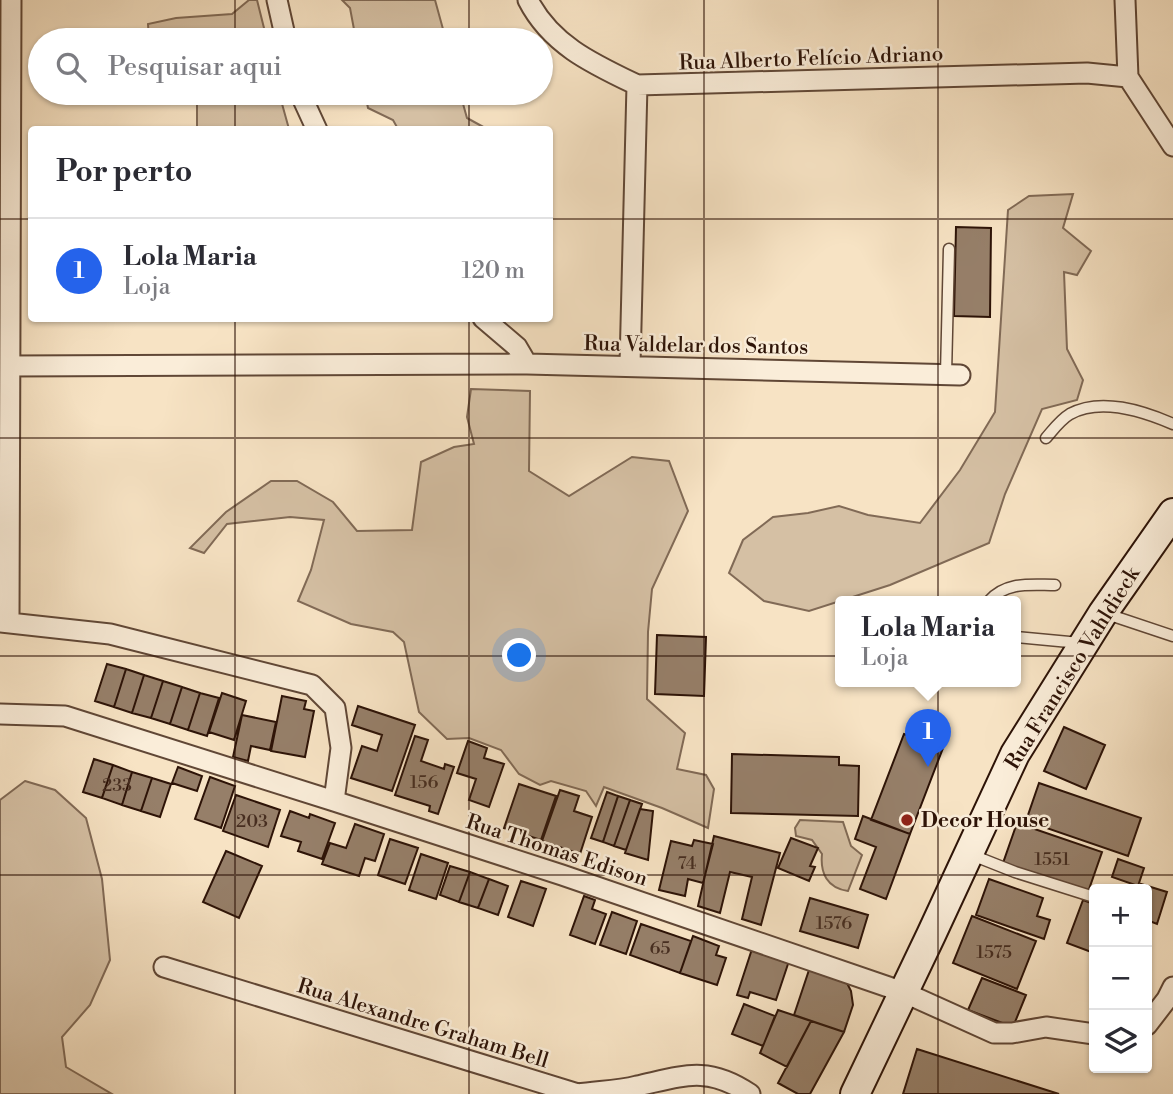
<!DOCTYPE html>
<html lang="pt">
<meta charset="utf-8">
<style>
body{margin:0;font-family:"Libre Bodoni",serif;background:#f7f7f7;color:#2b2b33}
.controls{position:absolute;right:21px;bottom:21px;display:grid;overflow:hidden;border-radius:7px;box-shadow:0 2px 5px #0004}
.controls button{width:63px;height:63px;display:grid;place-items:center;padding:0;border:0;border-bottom:2px solid #e1e1e2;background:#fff;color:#2b2b33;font:35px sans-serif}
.you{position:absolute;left:520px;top:656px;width:24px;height:24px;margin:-18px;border:5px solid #fff;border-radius:50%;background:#1a73e8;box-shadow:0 0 0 10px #1a73e833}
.badge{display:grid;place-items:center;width:46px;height:46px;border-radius:50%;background:#2563eb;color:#fff;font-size:23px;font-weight:700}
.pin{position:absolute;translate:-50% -58px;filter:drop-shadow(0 2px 4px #0008)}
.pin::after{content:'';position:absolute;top:37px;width:24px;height:21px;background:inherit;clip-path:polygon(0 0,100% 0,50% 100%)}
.popup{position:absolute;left:835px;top:596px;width:186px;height:91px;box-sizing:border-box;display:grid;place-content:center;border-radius:7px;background:#fff;filter:drop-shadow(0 2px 5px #0005);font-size:23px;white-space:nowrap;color:#7c7c81}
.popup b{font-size:26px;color:#2b2b33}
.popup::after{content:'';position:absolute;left:50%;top:100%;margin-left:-14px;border:14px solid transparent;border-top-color:#fff}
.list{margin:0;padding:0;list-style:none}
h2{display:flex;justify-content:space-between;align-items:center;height:91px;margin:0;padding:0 28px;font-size:30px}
h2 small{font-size:23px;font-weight:400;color:#7c7c81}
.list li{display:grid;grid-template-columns:46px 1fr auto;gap:21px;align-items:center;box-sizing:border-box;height:105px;padding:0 28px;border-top:2px solid #e1e1e2}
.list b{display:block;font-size:26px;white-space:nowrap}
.list p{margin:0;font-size:23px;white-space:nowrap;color:#7c7c81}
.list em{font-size:23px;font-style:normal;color:#7c7c81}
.icon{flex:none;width:38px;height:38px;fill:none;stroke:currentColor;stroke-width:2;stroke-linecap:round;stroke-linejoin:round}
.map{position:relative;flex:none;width:1173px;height:1094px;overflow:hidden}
.search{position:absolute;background:#fff;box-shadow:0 2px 5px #0004;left:28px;top:28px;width:525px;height:77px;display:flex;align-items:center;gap:18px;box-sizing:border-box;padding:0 24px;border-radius:38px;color:#7c7c81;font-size:26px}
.panel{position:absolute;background:#fff;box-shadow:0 2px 5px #0004;left:28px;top:126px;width:525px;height:196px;border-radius:7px}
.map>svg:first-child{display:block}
.green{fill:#d5c0a4;stroke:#816a56;stroke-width:2}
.building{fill:#967f69;stroke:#2d1307;stroke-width:2}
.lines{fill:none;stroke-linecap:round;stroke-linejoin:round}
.service-casing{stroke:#604736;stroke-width:13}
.minor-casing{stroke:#604736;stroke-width:23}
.secondary-casing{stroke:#2d1307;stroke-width:32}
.service{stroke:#faedd9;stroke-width:10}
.minor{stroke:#faedd9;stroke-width:19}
.secondary{stroke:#faedd9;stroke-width:28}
.grid{fill:none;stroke:#2d1307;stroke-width:2;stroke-opacity:0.55}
.poi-dot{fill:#8f2418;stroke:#faedd9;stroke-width:2.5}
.labels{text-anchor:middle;stroke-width:5;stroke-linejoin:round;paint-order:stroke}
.number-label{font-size:18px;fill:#472e20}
.street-label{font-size:21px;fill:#2d1307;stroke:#faedd9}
.poi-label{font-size:21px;font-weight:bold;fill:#2d1307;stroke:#faedd9;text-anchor:start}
</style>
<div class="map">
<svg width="1173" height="1094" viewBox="0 0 1173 1094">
<rect width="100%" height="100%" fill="#f7e3c4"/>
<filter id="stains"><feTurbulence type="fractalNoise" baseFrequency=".00286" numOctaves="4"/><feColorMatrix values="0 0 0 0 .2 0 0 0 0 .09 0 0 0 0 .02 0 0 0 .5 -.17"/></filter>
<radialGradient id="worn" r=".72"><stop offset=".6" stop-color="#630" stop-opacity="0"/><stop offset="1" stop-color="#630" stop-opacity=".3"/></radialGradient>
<path class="green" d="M249 0H257L267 40H149L148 24 176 18 232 14Z
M342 0H435L446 40H356L350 8Z
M197 93H279L289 129H197Z
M365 93H460L467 118 487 129H398L393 120 368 108Z
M1073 194 1063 228 1091 251 1077 275 1064 272 1067 349 1083 380 1077 400 1042 409 1005 494 989 543 890 585 809 611 764 601 729 573 743 540 773 517 808 513 839 506 868 515 920 523 960 470 995 412 1008 210 1029 196Z
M471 389 530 391 529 471 569 496 632 457 669 461 688 511 652 589 648 632 647 699 685 733 677 769 706 775 714 789 708 828 662 808 604 787 596 806 586 791 551 781 540 785 519 774 501 750 469 738 447 739 419 712 404 642 393 632 351 624 298 601 311 570 324 520 290 517 227 524 204 553 190 548 226 512 271 481H297L333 502 357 531 412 530 421 462 454 447 474 444 467 417Z
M25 781 55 790 86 818 102 879 110 960 90 1005 62 1037 66 1067 112 1094H0V800Z
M800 820 843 822 851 846 862 855 848 891C827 888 820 873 822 854L812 840 796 836 795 828Z"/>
<path class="building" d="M956 227 991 228 990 317 954 316Z
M657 635 706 637 704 696 655 694Z
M107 664 126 669 114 707 95 701Z
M126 669 144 675 132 713 114 707Z
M144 675 163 681 151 718 132 713Z
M163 681 182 687 170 724 151 718Z
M182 687 200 693 188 730 170 724Z
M200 693 219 698 207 736 188 730Z
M222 693 246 701 234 740 209 732Z
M282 696 306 701 304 709 314 711 305 757 271 751Z
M358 706 415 725 392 791 351 778 362 746 377 751 382 735 352 725Z
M242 715 276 722 270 750 251 746 248 761 233 757Z
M1064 727 1105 745 1086 789 1044 771Z
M904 734 943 748 910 834 871 820Z
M415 736 428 740 421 761 444 769 445 764 454 767 438 814 429 811 430 806 395 795Z
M468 741 487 748 484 758 504 764 489 807 469 800 476 779 457 773Z
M732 754 839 757V765L859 766 858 816 731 813Z
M94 759 113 765 102 798 83 792Z
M113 765 132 772 122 805 102 798Z
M178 767 202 776 197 791 172 783Z
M132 772 152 778 141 811 122 805Z
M210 777 235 786 221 828 195 819Z
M152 778 171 784 160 817 141 811Z
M1039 783 1141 818 1128 856 1026 821Z
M519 784 556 796 541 840 504 828Z
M560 790 579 796 574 811 592 817 580 854 542 841Z
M607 792 618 796 603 842 591 838Z
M236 795 280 810 268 847 223 831Z
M618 796 630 800 614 846 603 842Z
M630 800 642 804 626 850 614 846Z
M640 809 653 811 648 860 625 853Z
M290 811 309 818 310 814 335 823 322 859 298 851 301 842 281 836Z
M863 816 910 834 886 899 860 889 876 847 855 839Z
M1017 823 1102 852 1087 895 1002 866Z
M355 824 384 834 375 861 365 858 359 876 322 864 330 843 346 848Z
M714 836 780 853 761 925 742 919 752 877 730 872 720 913 698 906Z
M791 838 818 848 810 866 815 867 809 881 778 868Z
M390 839 418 848 405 884 378 875Z
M694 840 713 844 703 883 688 879 685 896 659 890 671 841 692 846Z
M226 851 262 866 239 918 203 902Z
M421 854 448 863 436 899 409 890Z
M1118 859 1144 868 1138 886 1112 877Z
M450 866 470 872 459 902 440 895Z
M470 872 489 879 478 908 459 902Z
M489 879 508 886 498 915 478 908Z
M989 879 1043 898 1037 916 1050 920 1044 939 976 915Z
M521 881 546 889 533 926 508 917Z
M1141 884 1167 892 1157 924 1147 920V889H1140Z
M584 896 595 900 592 909 606 914 595 944 570 935Z
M810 898 868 915 858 948 800 931Z
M1083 900 1094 904V953L1067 943Z
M612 912 637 921 626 954 600 945Z
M972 916 1036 941 1017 989 953 963Z
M641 924 691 941 680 973 630 955Z
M693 936 719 946 716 955 726 958 717 985 680 973Z
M752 949 789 961 776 1000 750 992 748 998 737 995Z
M810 967 845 979 851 991 853 1005 844 1032 794 1015Z
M982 978 1026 995 1013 1027 968 1010Z
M744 1004 775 1016 763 1046 732 1034Z
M778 1010 811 1021 787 1067 760 1053Z
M811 1021 844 1032 810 1094H798L778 1083Z
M917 1049 1059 1094H903Z"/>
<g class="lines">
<g class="service-casing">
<path id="service" d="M946 374 949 249
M1046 438C1053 430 1060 420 1070 414 1101 397 1143 411 1173 424
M989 601C1006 581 1031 585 1055 585
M1107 614 1173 636
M1016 637 1080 643
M972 855 1015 872 1094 897"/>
</g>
<g class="minor-casing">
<path id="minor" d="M277 0 286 40
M528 0C551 45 593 64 637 85L1087 73 1128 77
M1125 0 1128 77 1173 146
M300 93 317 130
M483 318 517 347 527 364
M630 365 637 85
M10 366 527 364 960 375
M0 622 110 634 312 685 335 708 341 748 334 801
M9 622 11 0
M0 714 65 716 334 801 562 875 903 992 994 1033H1012L1046 1027 1094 1034
M164 967 578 1094C597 1091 618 1091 637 1086 683 1076 707 1065 750 1094
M1147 1025 1167 999 1173 987"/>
</g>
<g class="secondary-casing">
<path id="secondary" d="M855 1094 931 935 1015 754 1103 613 1173 513"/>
</g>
<use href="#service" class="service"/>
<use href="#minor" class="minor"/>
<use href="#secondary" class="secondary"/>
</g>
<path class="grid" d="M235 0V40M469 0V40M704 0V1094M938 0V1094M235 93V130M469 93V130M0 219H32M550 219H1173M235 318V1094M469 318V1094M0 438H1173M0 656H1173M0 875H1173"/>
<circle class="poi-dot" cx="907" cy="820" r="7"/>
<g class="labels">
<g class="number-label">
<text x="424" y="788">156</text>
<text x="117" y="791">233</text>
<text x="252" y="827">203</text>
<text x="1052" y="865">1551</text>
<text x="687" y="869">74</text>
<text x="834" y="929">1576</text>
<text x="660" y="954">65</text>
<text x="994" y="958">1575</text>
</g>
<g class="street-label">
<text transform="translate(811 58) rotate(-2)" y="7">Rua Alberto Felício Adriano</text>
<text transform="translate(696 345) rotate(1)" y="7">Rua Valdelar dos Santos</text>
<text transform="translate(1072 668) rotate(-58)" y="7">Rua Francisco Vahldieck</text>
<text transform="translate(557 850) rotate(18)" y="7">Rua Thomas Edison</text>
<text transform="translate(423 1023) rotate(17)" y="7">Rua Alexandre Graham Bell</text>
</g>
<g class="poi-label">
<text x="921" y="827">Decor House</text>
</g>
</g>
<rect width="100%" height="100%" filter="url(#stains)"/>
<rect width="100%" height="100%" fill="url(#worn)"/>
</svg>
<div class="controls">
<button>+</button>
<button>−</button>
<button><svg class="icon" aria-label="layers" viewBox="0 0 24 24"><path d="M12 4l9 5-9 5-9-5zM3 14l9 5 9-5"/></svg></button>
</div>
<div class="you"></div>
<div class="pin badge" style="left:928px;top:767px">1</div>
<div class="popup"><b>Lola Maria</b>Loja</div>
<div class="search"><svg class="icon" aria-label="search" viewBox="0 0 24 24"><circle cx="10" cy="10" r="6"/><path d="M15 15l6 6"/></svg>Pesquisar aqui</div>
<section class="panel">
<h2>Por perto<small></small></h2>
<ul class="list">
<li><span class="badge">1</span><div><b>Lola Maria</b><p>Loja</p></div><em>120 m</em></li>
</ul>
</section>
</div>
